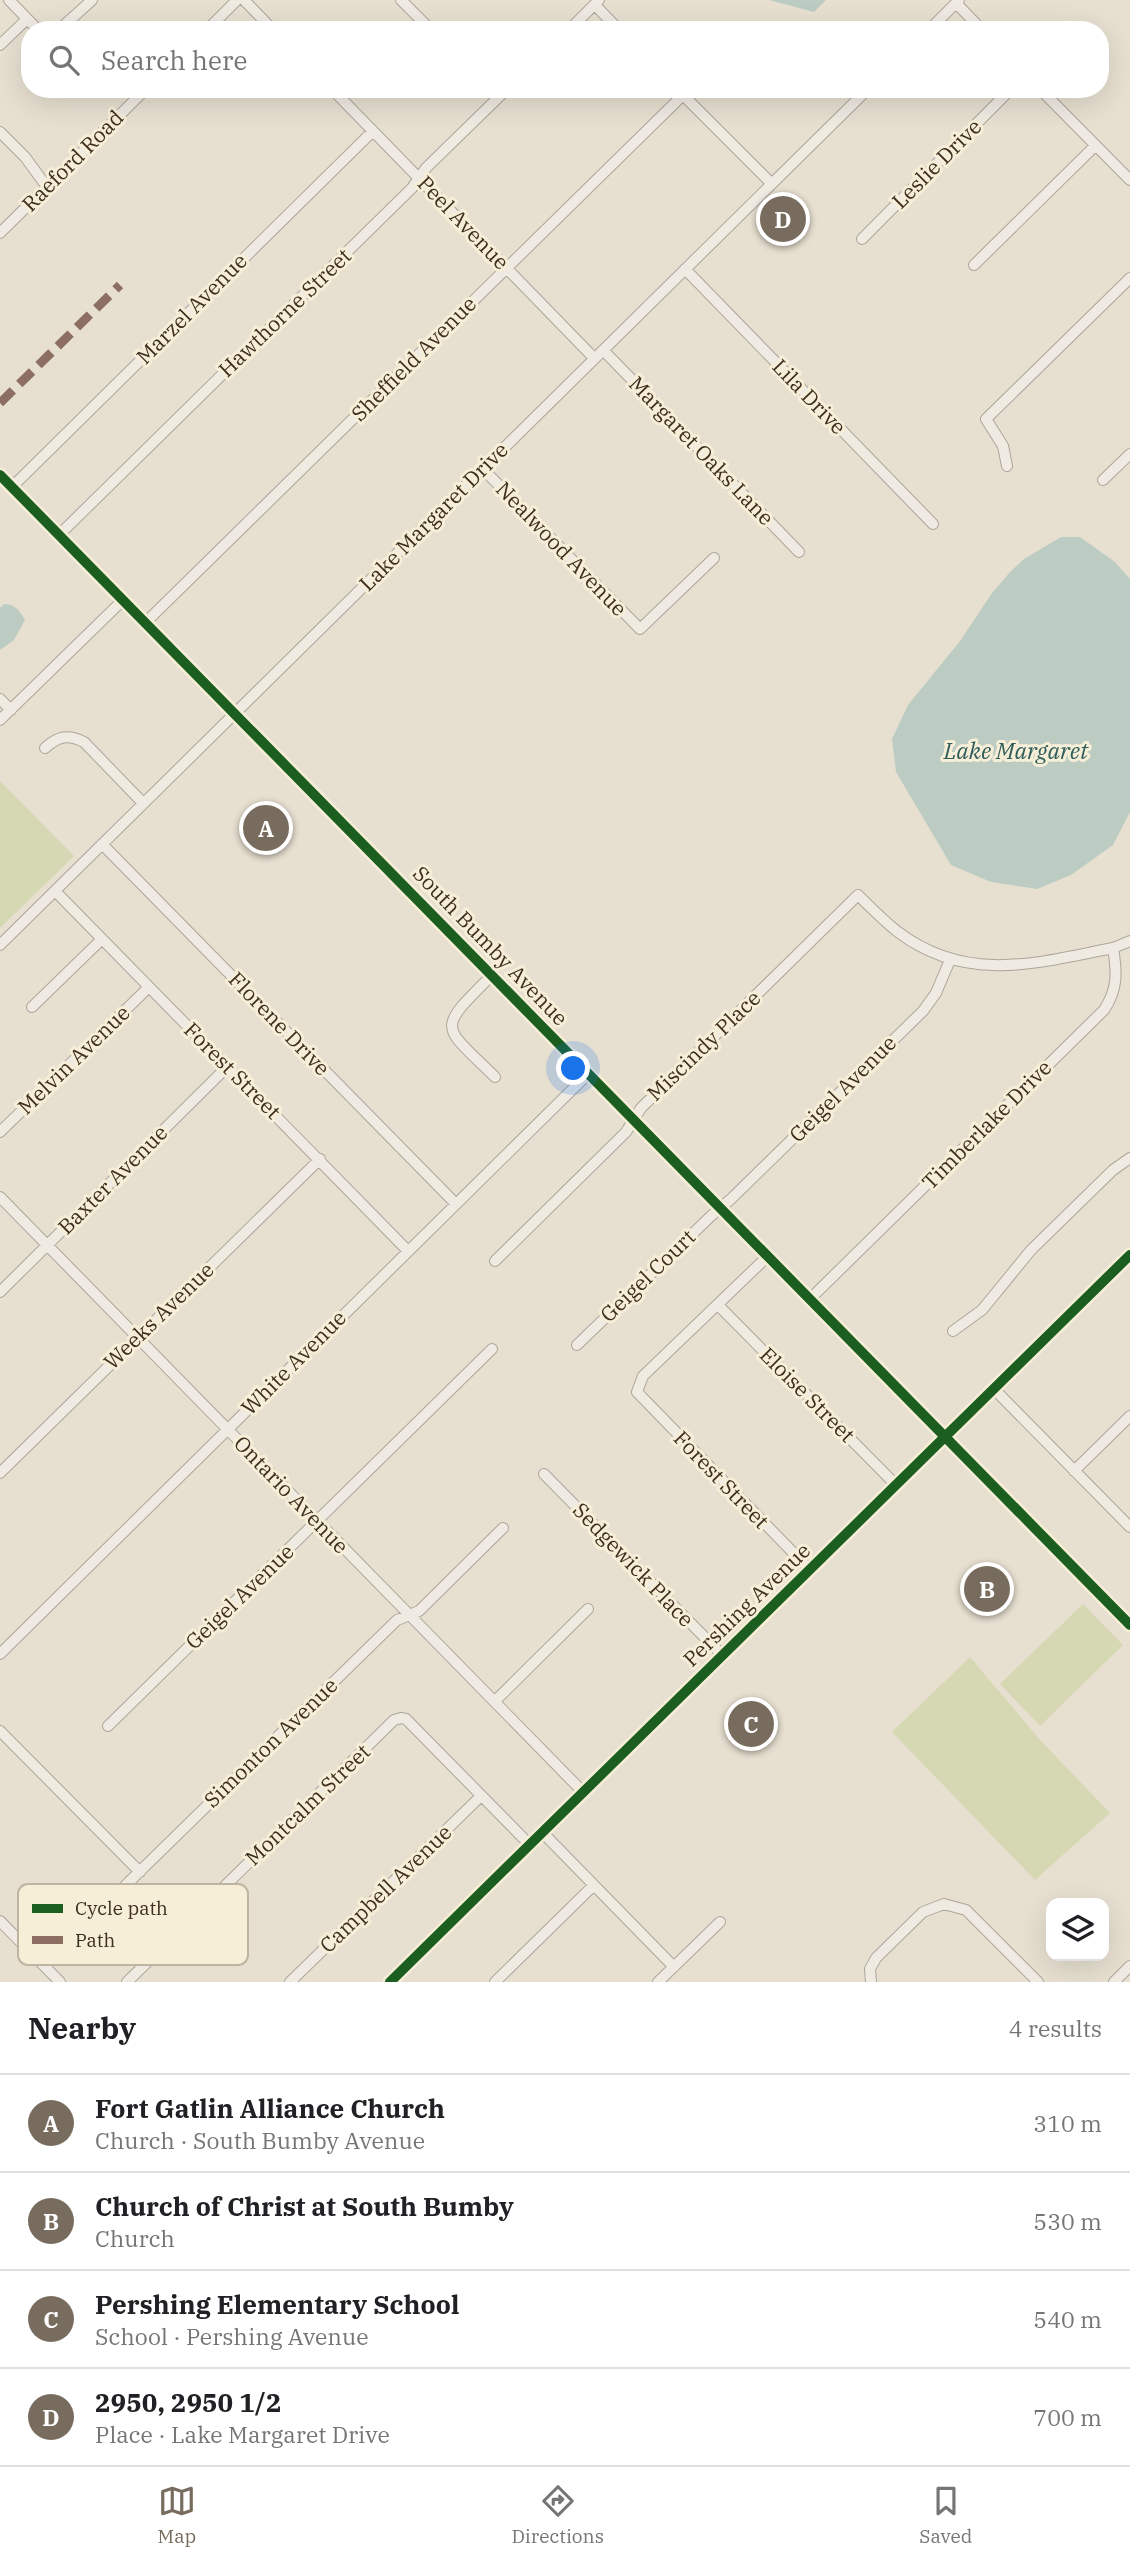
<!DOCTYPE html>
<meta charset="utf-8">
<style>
body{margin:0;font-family:"IBM Plex Serif",serif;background:#f6f6f6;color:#202124}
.controls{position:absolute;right:21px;bottom:21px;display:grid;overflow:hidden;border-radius:14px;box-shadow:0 7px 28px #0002}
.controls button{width:63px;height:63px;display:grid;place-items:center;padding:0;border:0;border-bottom:2px solid #e0e0e0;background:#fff;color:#202124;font:35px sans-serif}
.you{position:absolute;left:574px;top:1069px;width:24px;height:24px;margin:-18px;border:5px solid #fff;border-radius:50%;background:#1a73e8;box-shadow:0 0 0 10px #1a73e833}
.badge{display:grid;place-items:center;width:46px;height:46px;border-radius:50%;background:#786c5e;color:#fff;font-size:23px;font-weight:700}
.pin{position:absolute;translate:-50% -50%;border:4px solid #fff;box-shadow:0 2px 7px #0006}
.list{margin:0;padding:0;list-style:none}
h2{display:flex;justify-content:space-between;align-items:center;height:91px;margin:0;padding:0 28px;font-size:30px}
h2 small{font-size:23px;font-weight:400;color:#757577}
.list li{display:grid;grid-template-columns:46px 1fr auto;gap:21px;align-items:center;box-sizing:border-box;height:98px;padding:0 28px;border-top:2px solid #e0e0e0}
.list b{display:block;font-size:26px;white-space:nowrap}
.list p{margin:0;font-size:23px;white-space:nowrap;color:#757577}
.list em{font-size:23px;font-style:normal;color:#757577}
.icon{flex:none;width:38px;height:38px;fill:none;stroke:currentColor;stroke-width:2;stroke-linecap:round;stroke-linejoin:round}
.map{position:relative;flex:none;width:1130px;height:1982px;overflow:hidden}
.search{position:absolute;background:#fff;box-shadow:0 7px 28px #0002;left:21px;right:21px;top:21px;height:77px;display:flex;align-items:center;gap:18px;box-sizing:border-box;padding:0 24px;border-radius:28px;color:#757577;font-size:26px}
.sheet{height:483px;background:#fff}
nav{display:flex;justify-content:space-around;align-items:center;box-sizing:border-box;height:98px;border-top:2px solid #e0e0e0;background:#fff;font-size:19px;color:#757577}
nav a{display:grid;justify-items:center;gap:4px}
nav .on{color:#786c5e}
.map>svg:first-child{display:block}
.green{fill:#d6d7b3}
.water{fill:#bcccc2}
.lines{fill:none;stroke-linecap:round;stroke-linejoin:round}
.minor-casing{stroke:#ada599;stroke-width:12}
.minor{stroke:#efebe3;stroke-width:10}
.quiet{stroke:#8d6e63;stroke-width:9;stroke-dasharray:18 9;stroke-linecap:butt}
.cycleway-casing{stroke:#f7eed8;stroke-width:15}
.cycleway{stroke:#1b5e20;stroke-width:10}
.labels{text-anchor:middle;stroke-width:6;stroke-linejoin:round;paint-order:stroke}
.street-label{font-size:21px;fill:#3d2e20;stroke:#f7eed8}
.water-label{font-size:23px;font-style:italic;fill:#2f5d5a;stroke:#f7eed8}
.key{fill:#f7eed8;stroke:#bfb4a1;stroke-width:2}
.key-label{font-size:19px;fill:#3d2e20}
</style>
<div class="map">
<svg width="1130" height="1982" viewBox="0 0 1130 1982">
<rect width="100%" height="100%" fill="#e7e0d1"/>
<path class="green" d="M0 781 74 856 0 928Z
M1083 1604 1123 1645 1040 1726 1000 1684Z
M970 1657 1041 1741 1110 1813 1035 1880 892 1732Z"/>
<path class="water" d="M769 0H826L814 12Z
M1061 537H1080L1115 562 1130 579V812L1113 845 1071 875 1037 889 991 882 951 865 896 772 892 739 908 705 960 641 992 593 1011 571 1024 559Z
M4 604C15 604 20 611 25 620L14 640 0 650V608Z"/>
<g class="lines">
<g class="minor-casing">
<path id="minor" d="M9 0 38 30
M244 0 273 30
M401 0 431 30
M956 3 982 30
M595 5 619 30
M59 30 92 0
M207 30 237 0
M569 30 599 0
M929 30 959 0
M0 45 27 19
M332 89 594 358
M677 89 771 183
M1040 89 1130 180
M0 132 25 157 47 187
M0 233 146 89
M862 239 1011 89
M974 265 1095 146
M685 269 933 524
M603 350 799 552
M1007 466 1003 446 986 419 1130 278
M482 468 640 629 714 558
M0 475 1130 1625
M1103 480 1130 454
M12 487 373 131
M59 535 412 188 426 168 507 89
M145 623 683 95
M0 699 11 710
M0 720 123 600
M45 748C58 736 68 734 84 742L143 803
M102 844 456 1204
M55 891 408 1251
M0 945 868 89
M491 976C436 1031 441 1024 495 1077
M32 1007 102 939
M0 1132 149 987
M0 1197 583 1792
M768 1256 643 1376 637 1392 810 1570
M495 1261 626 1132 641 1108 858 895C871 908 884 921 898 932 967 984 1037 963 1113 948L1130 941
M0 1292 227 1067
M810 1299 1104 1010C1118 989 1117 972 1113 948
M718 1305 896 1485
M953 1331 982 1310 1031 1250 1113 1170 1130 1158
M577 1345 711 1216 731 1199 923 1011 936 993 950 960
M994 1389 1130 1527
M1074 1471 1130 1416
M0 1473 320 1159
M544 1474 723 1656
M0 1654 588 1074
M495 1701 588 1609
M108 1726 492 1349
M0 1731 140 1872
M542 1832 674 1967
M0 1921 60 1982
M44 1965 397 1620 419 1611 503 1528
M127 1982 394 1720 401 1718 406 1719 530 1845
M290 1982 481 1796
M390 1982 1130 1255
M495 1982 594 1885
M658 1982 720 1922
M871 1982 870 1969 876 1958 923 1912 944 1904 966 1910 1038 1982
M1114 1982 1130 1966"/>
</g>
<use href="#minor" class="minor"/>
<path class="quiet" d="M0 403 120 285"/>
<g class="cycleway-casing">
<path id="cycleway" d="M0 475 1130 1625
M390 1982 1130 1255"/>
</g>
<use href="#cycleway" class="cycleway"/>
</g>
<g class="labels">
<g class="street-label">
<text transform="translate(73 161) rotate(-45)" y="7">Raeford Road</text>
<text transform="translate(937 164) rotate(-45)" y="7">Leslie Drive</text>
<text transform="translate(463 223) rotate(46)" y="7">Peel Avenue</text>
<text transform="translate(192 309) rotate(-45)" y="7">Marzel Avenue</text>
<text transform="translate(285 313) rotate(-44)" y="7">Hawthorne Street</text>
<text transform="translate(414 359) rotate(-45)" y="7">Sheffield Avenue</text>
<text transform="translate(809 397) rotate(46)" y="7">Lila Drive</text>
<text transform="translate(701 451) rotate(46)" y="7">Margaret Oaks Lane</text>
<text transform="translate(434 517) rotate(-45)" y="7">Lake Margaret Drive</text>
<text transform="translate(561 549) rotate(46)" y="7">Nealwood Avenue</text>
<text transform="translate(490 946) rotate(46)" y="7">South Bumby Avenue</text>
<text transform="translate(279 1024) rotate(46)" y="7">Florene Drive</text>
<text transform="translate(704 1046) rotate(-44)" y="7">Miscindy Place</text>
<text transform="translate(74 1060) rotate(-44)" y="7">Melvin Avenue</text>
<text transform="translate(232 1071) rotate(45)" y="7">Forest Street</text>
<text transform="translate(843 1089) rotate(-45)" y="7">Geigel Avenue</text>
<text transform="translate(987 1125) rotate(-45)" y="7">Timberlake Drive</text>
<text transform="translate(113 1180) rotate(-45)" y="7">Baxter Avenue</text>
<text transform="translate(648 1276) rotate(-44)" y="7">Geigel Court</text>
<text transform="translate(159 1316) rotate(-44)" y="7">Weeks Avenue</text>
<text transform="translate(294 1363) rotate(-45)" y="7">White Avenue</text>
<text transform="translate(807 1395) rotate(45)" y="7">Eloise Street</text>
<text transform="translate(721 1480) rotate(46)" y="7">Forest Street</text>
<text transform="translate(291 1495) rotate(46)" y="7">Ontario Avenue</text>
<text transform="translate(633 1565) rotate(46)" y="7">Sedgewick Place</text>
<text transform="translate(240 1597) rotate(-44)" y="7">Geigel Avenue</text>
<text transform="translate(747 1605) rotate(-44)" y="7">Pershing Avenue</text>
<text transform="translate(271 1743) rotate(-44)" y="7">Simonton Avenue</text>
<text transform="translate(308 1805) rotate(-44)" y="7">Montcalm Street</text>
<text transform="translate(386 1889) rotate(-44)" y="7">Campbell Avenue</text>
</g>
<g class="water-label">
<text x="1016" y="759">Lake Margaret</text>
</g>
</g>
<rect x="18" y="1884" width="230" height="81" rx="10" class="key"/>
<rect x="32" y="1904" width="31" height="9" fill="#1b5e20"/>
<rect x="32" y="1936" width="31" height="8" fill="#8d6e63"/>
<g class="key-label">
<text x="75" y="1915">Cycle path</text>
<text x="75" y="1947">Path</text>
</g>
</svg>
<div class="controls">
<button><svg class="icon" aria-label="layers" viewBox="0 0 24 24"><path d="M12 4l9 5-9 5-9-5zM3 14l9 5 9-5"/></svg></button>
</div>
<div class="you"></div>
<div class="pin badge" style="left:266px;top:828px">A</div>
<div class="pin badge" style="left:987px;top:1589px">B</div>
<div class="pin badge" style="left:751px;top:1724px">C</div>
<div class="pin badge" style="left:783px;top:219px">D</div>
<div class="search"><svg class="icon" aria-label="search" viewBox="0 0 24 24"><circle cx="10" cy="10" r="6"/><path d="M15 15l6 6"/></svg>Search here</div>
</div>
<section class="sheet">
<h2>Nearby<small>4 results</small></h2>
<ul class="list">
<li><span class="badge">A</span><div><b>Fort Gatlin Alliance Church</b><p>Church · South Bumby Avenue</p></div><em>310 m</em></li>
<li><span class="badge">B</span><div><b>Church of Christ at South Bumby</b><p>Church</p></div><em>530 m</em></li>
<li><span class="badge">C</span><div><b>Pershing Elementary School</b><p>School · Pershing Avenue</p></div><em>540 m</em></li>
<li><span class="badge">D</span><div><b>2950, 2950 1/2</b><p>Place · Lake Margaret Drive</p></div><em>700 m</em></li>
</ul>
</section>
<nav>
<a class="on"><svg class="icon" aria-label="map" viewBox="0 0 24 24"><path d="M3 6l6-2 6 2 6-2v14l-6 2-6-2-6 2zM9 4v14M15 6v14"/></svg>Map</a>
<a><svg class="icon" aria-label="directions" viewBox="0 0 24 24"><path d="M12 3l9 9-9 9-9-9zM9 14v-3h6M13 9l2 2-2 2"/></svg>Directions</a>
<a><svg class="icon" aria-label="saved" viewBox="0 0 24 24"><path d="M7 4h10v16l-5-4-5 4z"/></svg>Saved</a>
</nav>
